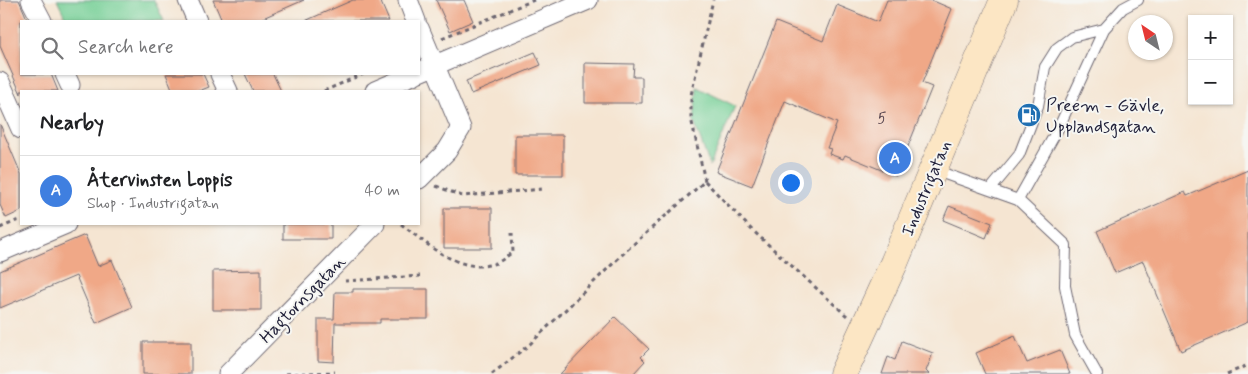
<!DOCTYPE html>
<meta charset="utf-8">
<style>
body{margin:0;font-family:Mynerve,sans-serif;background:#f2f2f2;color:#202124}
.controls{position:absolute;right:15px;top:15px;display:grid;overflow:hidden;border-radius:0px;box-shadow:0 1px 4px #0004}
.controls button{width:45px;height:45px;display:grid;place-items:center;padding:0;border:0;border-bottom:1px solid #e0e0e0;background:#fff;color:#202124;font:25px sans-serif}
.compass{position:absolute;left:1128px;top:15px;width:45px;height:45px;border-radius:50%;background:#fff;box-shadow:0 1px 4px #0004;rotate:325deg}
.you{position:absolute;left:790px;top:182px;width:18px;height:18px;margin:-12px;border:4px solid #fff;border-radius:50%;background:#1a73e8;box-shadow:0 0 0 8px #1a73e833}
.badge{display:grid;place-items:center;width:32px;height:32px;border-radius:50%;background:#1f6fb2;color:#fff;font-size:16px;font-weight:700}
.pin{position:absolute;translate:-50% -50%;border:2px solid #fff;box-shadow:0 1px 5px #0006}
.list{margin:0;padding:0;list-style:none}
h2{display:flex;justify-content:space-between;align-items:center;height:65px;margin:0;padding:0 20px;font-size:21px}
h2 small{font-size:16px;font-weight:400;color:#757577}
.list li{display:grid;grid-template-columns:32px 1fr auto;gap:15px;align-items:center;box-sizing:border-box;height:70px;padding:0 20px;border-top:1px solid #e0e0e0}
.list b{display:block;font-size:19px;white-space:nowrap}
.list p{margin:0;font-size:16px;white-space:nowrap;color:#757577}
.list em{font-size:16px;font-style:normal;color:#757577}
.icon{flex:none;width:28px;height:28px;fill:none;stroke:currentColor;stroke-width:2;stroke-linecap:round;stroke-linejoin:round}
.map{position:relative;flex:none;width:1248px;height:374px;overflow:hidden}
.search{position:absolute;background:#fff;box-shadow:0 1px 4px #0004;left:20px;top:20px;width:400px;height:55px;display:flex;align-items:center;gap:12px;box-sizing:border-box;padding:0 18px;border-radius:0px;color:#757577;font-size:19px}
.panel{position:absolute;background:#fff;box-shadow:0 1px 4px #0004;left:20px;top:90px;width:400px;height:135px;border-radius:0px}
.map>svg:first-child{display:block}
.green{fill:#75cf95;stroke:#4c7868}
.building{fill:#f0a887}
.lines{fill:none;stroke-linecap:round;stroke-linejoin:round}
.lane-casing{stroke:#6c6670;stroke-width:12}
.street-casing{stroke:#6c6670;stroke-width:21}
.secondary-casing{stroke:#6c6670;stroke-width:29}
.path{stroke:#6c6670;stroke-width:3;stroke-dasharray:4 4;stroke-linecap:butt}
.lane{stroke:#fff;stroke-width:10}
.street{stroke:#fff;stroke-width:19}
.secondary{stroke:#fce6c4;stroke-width:28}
.labels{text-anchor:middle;stroke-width:4;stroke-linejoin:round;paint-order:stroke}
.number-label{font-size:15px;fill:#56444e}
.poi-label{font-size:18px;fill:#22223b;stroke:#f6f6f2;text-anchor:start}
.street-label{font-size:18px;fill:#22223b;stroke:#f6f6f2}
</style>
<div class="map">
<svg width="1248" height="374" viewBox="0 0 1248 374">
<rect width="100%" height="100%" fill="#f6f6f2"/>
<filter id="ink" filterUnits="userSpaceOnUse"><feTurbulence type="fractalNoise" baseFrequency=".02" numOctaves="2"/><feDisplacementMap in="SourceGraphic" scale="10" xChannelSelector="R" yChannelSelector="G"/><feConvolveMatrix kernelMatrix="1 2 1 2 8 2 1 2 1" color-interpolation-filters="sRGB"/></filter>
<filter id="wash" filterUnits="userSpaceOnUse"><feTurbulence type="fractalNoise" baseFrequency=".0096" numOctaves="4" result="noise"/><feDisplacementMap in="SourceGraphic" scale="20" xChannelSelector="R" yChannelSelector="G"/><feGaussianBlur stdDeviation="1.12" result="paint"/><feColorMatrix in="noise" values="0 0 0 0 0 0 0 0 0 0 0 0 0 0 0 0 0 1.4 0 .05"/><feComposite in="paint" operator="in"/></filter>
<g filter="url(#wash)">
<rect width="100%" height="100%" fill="#f5e5d2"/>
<path class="green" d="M57 0H154L164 21H67Z
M697 87 735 106 710 166 694 122Z"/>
<g id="blocks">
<path class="building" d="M0 0H19L28 21H21V74H51L58 91H21V94L0 46Z
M213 0H304L256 21H222Z
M353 0H380L389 21H305Z
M436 0H464L473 21 450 31Z
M887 0H931L952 9 922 83 932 87 896 176 845 155 843 159 829 154 831 149 827 148 837 123 785 101 752 186 716 172 776 22 823 41 837 5 878 22Z
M535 52 541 65 471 94 466 81Z
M585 63 634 64 633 77H642V103H585Z
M166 74H203L209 87 199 91H173Z
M245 74H273L281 91H253Z
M0 124 21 174V211L6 218 0 205Z
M515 135H563V175H515Z
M1248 170V322L1181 351 1143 261 1115 273 1097 231 1185 192 1187 196Z
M949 206 992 223 986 238 943 220Z
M444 208H492V248H444Z
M283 224H331V239H283Z
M85 235 98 266 112 260 132 307 96 323 76 276 0 308V271Z
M261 270V310H213V271Z
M353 289H428V319H380V323H335L334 362 318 361V319H334L335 292H353Z
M615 317 649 349 641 357 645 361 633 374H560Z
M1015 336 1027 363 1060 350 1070 374H985L976 353Z
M902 341 933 353 926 371 929 374H882L888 357 895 360Z
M143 342H191V374H143Z"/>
</g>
</g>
<g filter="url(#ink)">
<use href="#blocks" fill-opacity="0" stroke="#6c6670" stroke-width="1"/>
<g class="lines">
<g class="lane-casing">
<path id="lane" d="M934 170 1018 200 1059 127 1104 29 1123 8 1138 0
M990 190 1019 155 1038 106 1045 67 1057 48 1072 37 1104 29
M1018 200 1066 245 1065 286 1075 335 1097 374"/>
</g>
<g class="street-casing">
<path id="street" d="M31 0 42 21
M188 0 197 21
M408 0 416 21
M419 28 461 128 447 151 419 179
M419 72 588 0
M65 74 70 85
M220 74 228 91
M0 82 21 129
M375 91 415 74
M0 252 66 224
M228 374 375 224"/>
</g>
<g class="secondary-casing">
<path id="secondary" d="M843 374 894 263 1004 0"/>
</g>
<path class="path" d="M442 38 534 0
M324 91 363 74
M705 181 751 229 847 316
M436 186 462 196 543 189
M401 224C426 243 461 276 496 263 502 261 508 255 513 252L512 233
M0 228 21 219
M345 281 420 276
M286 374 335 372
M492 374 530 344 628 249 705 181 691 118V95L713 0
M1227 374 1248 365"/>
<use href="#lane" class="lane"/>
<use href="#street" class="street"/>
<use href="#secondary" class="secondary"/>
</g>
</g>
<defs>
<g id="fuel-disc" transform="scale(1.25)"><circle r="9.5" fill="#1f6fb2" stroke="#f6f6f2"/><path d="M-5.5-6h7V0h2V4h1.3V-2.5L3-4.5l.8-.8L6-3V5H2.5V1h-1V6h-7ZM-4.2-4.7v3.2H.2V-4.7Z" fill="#fff"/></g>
</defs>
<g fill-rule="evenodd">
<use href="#fuel-disc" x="1029" y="115"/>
</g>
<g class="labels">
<g class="number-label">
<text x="882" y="123">5</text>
</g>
<g class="poi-label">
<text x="1046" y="111">Preem - Gävle,<tspan x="1046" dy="21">Upplandsgatan</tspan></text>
</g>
<g class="street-label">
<text transform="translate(926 188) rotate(-67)" y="6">Industrigatan</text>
<text transform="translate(302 299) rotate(-46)" y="6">Hagtornsgatan</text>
</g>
</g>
</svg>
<div class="controls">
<button>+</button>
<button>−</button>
</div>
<svg class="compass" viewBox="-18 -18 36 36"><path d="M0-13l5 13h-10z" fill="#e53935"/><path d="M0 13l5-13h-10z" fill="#757577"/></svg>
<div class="you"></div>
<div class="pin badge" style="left:895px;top:158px;background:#3f7fe0">A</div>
<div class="search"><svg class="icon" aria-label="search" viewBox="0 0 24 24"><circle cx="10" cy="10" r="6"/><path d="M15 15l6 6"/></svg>Search here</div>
<section class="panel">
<h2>Nearby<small></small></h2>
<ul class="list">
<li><span class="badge" style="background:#3f7fe0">A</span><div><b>Återvinsten Loppis</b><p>Shop · Industrigatan</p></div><em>40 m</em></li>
</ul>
</section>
</div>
